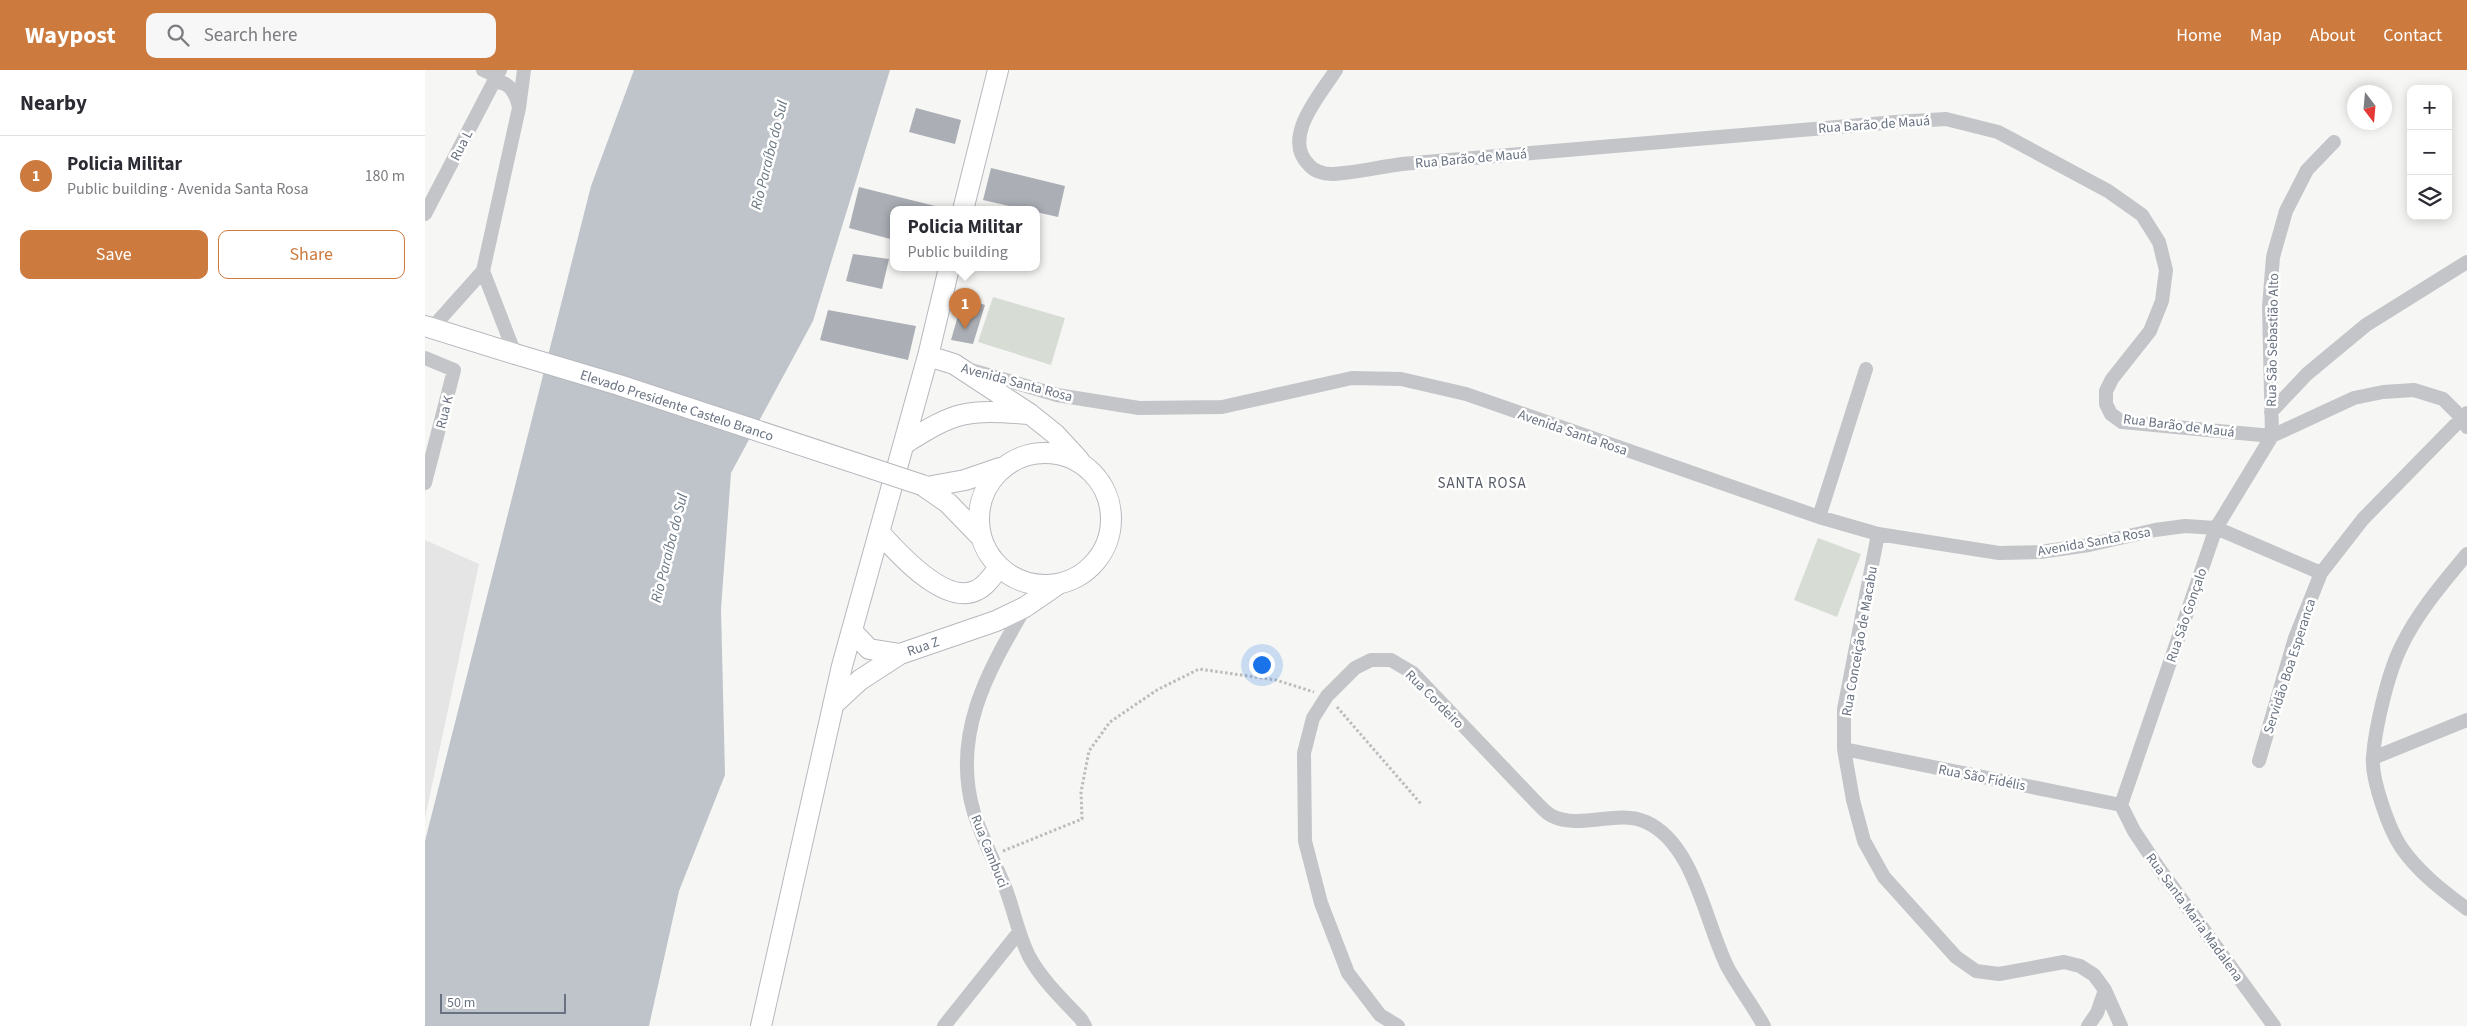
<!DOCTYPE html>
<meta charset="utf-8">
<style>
body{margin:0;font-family:"Source Sans 3",sans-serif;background:#f7f7f7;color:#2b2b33}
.controls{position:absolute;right:15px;top:15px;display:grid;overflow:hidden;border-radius:10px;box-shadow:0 2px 12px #0003}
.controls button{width:45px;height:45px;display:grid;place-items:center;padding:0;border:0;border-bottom:1px solid #e1e1e2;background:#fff;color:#2b2b33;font:25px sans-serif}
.compass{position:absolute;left:1922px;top:15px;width:45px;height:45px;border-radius:50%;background:#fff;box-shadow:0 2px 12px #0003;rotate:164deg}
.scale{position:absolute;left:15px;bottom:12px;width:126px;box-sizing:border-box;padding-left:5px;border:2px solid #697281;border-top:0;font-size:14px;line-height:18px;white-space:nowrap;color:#697281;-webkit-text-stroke:4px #fff;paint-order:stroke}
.you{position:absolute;left:836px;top:594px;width:18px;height:18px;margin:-12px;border:4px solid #fff;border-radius:50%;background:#1a73e8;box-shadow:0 0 0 8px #1a73e833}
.badge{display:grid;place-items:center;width:32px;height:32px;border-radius:50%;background:#cc7a3e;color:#fff;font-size:16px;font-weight:700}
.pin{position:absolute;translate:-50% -41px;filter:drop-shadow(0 1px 2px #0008)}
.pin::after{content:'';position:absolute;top:26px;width:18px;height:15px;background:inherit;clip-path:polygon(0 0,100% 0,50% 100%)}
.popup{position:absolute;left:465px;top:136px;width:150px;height:65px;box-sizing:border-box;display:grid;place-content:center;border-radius:10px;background:#fff;filter:drop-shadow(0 1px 4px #0005);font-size:16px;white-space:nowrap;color:#7c7c81}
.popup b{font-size:19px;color:#2b2b33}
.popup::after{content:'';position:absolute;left:50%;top:100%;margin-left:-10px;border:10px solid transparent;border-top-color:#fff}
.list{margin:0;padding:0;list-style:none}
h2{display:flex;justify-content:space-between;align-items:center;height:65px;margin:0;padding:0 20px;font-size:21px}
h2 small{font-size:16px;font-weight:400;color:#7c7c81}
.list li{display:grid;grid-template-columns:32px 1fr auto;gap:15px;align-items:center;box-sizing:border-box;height:80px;padding:0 20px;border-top:1px solid #e1e1e2}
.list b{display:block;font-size:19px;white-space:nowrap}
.list p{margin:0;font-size:16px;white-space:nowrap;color:#7c7c81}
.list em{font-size:16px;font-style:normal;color:#7c7c81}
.actions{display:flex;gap:10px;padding:15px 20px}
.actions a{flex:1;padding:11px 0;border:1px solid #cc7a3e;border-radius:10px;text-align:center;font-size:18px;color:#cc7a3e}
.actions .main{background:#cc7a3e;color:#fff}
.icon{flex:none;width:28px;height:28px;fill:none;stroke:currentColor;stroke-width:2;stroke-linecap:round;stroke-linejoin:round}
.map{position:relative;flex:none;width:2042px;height:956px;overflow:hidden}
header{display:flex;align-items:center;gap:30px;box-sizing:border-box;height:70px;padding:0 25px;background:#cc7a3e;color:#fff}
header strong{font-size:24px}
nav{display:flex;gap:28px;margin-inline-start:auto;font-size:18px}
.search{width:350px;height:45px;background:#f7f7f7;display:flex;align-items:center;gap:12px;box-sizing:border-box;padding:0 18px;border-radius:10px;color:#7c7c81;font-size:19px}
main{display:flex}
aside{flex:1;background:#fff}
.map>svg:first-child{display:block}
.built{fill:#e4e5e4}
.green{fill:#d7ddd5}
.water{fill:#bfc4ca}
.building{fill:#abafb5}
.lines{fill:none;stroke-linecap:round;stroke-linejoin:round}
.secondary-casing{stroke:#b5b8bd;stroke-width:22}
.path{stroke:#babcbe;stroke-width:3;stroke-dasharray:2.5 2.5;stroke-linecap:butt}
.street{stroke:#c3c5c8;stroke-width:14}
.secondary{stroke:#fff;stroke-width:20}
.secondary-bridge-casing{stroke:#b5b8bd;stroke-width:22;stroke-linecap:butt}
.secondary-bridge{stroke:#fff;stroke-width:20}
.labels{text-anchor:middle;stroke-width:5;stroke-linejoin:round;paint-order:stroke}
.street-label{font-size:14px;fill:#697281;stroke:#fff}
.water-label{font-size:15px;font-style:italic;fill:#6a7884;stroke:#fff}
.neighbourhood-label{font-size:15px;letter-spacing:1px;fill:#565c67;stroke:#fff}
</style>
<header>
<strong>Waypost</strong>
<div class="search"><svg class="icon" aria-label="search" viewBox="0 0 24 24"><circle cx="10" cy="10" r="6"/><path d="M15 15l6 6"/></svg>Search here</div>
<nav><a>Home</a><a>Map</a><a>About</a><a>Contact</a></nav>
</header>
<main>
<aside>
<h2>Nearby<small></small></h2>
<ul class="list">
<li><span class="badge">1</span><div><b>Policia Militar</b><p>Public building · Avenida Santa Rosa</p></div><em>180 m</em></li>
</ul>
<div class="actions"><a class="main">Save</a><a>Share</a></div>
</aside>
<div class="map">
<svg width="2042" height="956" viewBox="0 0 2042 956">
<rect width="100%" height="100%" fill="#f6f6f4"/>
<path class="built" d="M0 470 54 494 0 748Z"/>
<path class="green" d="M568 227 640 248 626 295 553 272Z
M1393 468 1436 484 1412 547 1369 530Z"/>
<path class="water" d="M209 0H465L388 251 306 403 296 539 300 705 254 821 224 956H0V771L166 116Z"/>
<path class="building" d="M491 38 536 50 530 74 484 62Z
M566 98 640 116 633 147 558 130Z
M434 117 518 138 517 140H469V170L424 158Z
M428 184 464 189 457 219 421 211Z
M538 228 560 235 548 274 526 270Z
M403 240 491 256 483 290 395 270Z"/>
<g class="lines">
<g class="secondary-casing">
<path id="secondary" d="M538 140 573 0
M0 256 90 284
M503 286 529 294 605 344 630 364 654 390
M479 374C531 341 541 339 603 344
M554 449a66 66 0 1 1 132 0a66 66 0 1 1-132 0Z
M497 415 523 433 554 465
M502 417 540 410 575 398
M454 462C472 482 520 537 552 520 561 516 567 506 574 498
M427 561 444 579 475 584
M408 635 435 610 475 584 571 551 600 537 632 515
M336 956 417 596 503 286 524 198"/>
</g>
<path class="path" d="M912 637 997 735
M578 781 657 749 656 722 664 681 685 652 732 620 774 599 851 610 889 622"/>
<path class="street" d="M58 0 71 6
M911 0C895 25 856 68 884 95 890 102 899 104 908 104 931 103 954 97 977 94L1471 52 1521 49 1573 62 1683 121 1717 145 1734 172 1741 200 1737 231 1725 261 1687 309 1681 321V334L1686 344 1697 352 1847 366 1929 328 1958 322 1989 320 2018 329 2037 348 2042 357
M68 13C84 9 91 24 94 37
M0 144 75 0
M58 201 90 284
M7 258 58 201 94 38 99 0
M0 288 29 300 0 413
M546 300 632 325 714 338 797 337 927 308 976 309 1041 324 1394 447 1453 464 1574 483 1615 482 1664 475 1730 460 1760 456 1791 458 1896 503
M1846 342 1882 304 1941 255 2042 192
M1847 366 1844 237 1848 187 1861 141 1882 100 1909 72
M1394 447 1441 299
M1453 464 1419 639V679L1428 730 1439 771 1459 807 1531 887 1551 901 1574 904 1639 892 1655 896 1669 905 1680 920 1696 956
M2042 484C2018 513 1992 543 1976 577 1963 603 1950 658 1948 687 1946 709 1964 759 1976 777 1993 802 2018 821 2042 839
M600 538C562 602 526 666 549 743 557 768 570 793 580 817 589 840 593 865 605 888 618 911 638 930 656 949L660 956
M1419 679 1696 735
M1948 688 2042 650
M1834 691 1870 568 1896 503 1938 449 2042 343
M1696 735 1791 458 1847 366
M1696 735 1709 761 1733 797 1849 956
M519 956 594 862
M973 956 955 945 923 903 896 833 880 771 879 683 888 648 902 626 930 598 946 590H966L988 603 1110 731C1115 736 1121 743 1127 746 1156 760 1192 739 1221 752 1270 774 1280 853 1303 898 1314 918 1328 936 1339 956
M1663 956 1672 943 1680 920"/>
<use href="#secondary" class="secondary"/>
<g class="secondary-bridge-casing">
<path id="secondary-bridge" d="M90 284 194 315 497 415"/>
</g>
<use href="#secondary-bridge" class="secondary-bridge"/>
</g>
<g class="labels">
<g class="street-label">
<text transform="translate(1449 54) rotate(-4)" y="5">Rua Barão de Mauá</text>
<text transform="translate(36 75) rotate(-63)" y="5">Rua L</text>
<text transform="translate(1046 88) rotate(-5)" y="5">Rua Barão de Mauá</text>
<text transform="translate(1847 270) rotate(-89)" y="5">Rua São Sebastião Alto</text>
<text transform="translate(592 312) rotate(15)" y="5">Avenida Santa Rosa</text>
<text transform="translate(252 335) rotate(18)" y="5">Elevado Presidente Castelo Branco</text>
<text transform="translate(19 342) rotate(-76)" y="5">Rua K</text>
<text transform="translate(1754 355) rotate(7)" y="5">Rua Barão de Mauá</text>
<text transform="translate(1148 362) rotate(19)" y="5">Avenida Santa Rosa</text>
<text transform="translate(1669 471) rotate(-10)" y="5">Avenida Santa Rosa</text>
<text transform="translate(1761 545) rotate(-71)" y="5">Rua São Gonçalo</text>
<text transform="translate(1434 571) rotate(-80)" y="5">Rua Conceição de Macabu</text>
<text transform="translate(498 576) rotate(-19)" y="5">Rua Z</text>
<text transform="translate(1864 596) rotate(-72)" y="5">Servidão Boa Esperanca</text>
<text transform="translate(1010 629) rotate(45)" y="5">Rua Cordeiro</text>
<text transform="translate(1557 707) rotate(11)" y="5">Rua São Fidélis</text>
<text transform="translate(565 781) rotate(68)" y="5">Rua Cambuci</text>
<text transform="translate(1770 847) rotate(54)" y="5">Rua Santa Maria Madalena</text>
</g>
<g class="water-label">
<text transform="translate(344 85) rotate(-76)" y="5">Rio Paraíba do Sul</text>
<text transform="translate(244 478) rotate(-76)" y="5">Rio Paraíba do Sul</text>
</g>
<g class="neighbourhood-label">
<text x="1057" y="418">SANTA ROSA</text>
</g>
</g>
</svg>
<div class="controls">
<button>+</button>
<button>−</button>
<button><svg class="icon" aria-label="layers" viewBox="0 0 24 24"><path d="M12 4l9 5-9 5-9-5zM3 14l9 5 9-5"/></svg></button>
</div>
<svg class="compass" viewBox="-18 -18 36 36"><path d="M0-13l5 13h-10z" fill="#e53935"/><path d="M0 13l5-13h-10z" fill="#7c7c81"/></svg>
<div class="scale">50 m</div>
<div class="you"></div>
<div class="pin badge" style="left:540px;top:259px">1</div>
<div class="popup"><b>Policia Militar</b>Public building</div>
</div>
</main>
